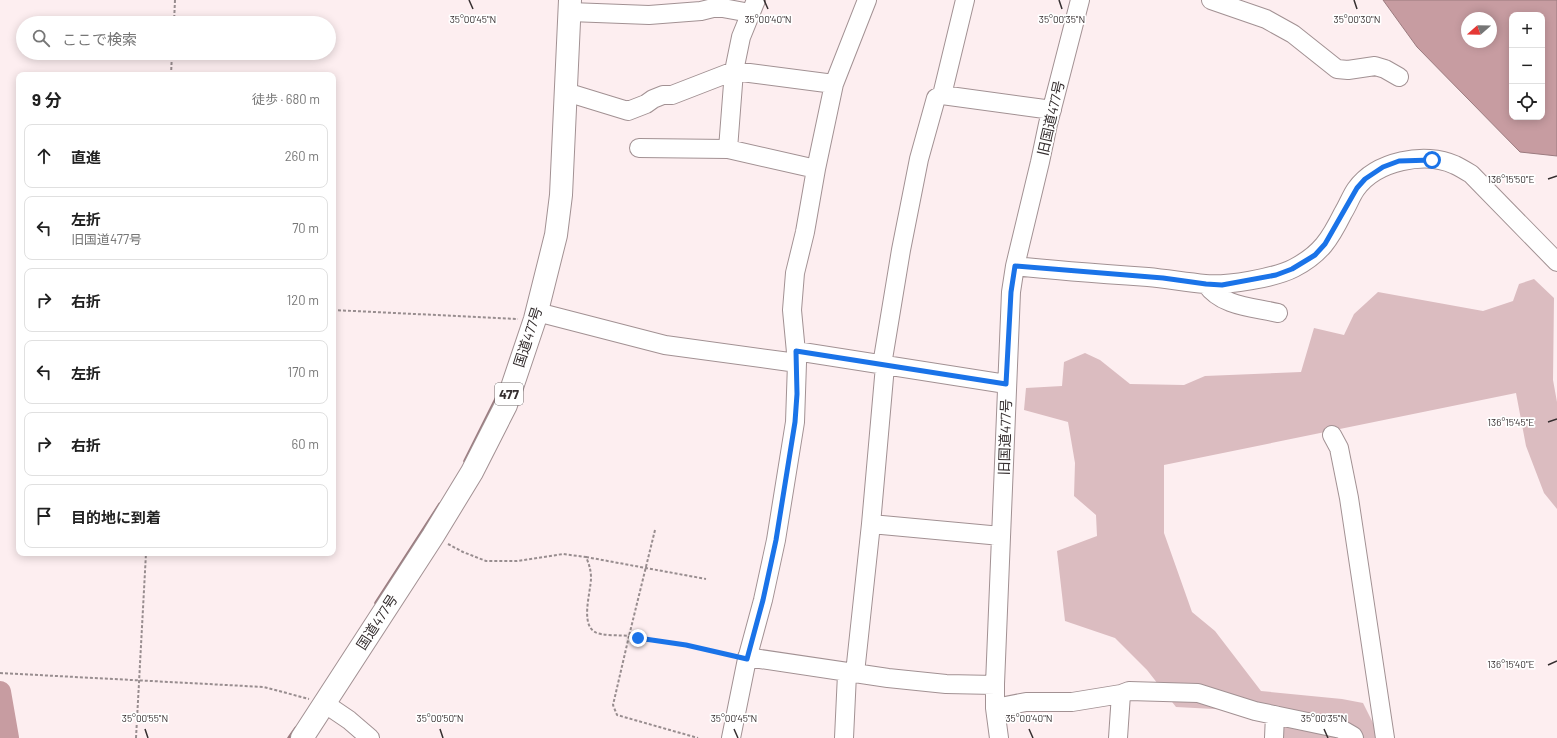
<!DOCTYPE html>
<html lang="ja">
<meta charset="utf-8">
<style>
body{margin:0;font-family:Barlow,"Noto Sans JP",sans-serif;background:#f2f2f2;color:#222}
.controls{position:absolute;right:12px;top:12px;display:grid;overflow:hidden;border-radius:8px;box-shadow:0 2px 10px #0003}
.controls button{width:36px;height:36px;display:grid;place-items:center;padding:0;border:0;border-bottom:1px solid #e0e0e0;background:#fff;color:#222;font:20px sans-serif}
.compass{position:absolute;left:1461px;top:12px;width:36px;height:36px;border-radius:50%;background:#fff;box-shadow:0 2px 10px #0003;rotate:250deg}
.stop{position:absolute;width:12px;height:12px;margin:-9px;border:3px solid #1a73e8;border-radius:50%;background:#fff}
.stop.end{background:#1a73e8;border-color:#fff;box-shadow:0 1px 4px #0008}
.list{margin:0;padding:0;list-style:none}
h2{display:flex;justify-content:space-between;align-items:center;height:52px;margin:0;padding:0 16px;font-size:17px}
h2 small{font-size:13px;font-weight:400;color:#767676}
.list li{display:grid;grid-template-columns:26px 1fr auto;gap:12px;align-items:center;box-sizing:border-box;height:64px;margin:0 8px 8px;padding:0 8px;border:1px solid #e0e0e0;border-radius:8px}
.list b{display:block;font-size:15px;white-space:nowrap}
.list p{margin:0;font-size:13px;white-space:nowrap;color:#767676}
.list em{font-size:13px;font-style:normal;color:#767676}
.icon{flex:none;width:22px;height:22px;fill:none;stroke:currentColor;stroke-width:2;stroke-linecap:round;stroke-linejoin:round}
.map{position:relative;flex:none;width:1557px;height:738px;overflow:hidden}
.search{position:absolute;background:#fff;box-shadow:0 2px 10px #0003;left:16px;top:16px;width:320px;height:44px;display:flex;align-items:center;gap:10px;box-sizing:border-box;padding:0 14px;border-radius:22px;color:#767676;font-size:15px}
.panel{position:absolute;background:#fff;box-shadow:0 2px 10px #0003;left:16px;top:72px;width:320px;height:484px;border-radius:8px}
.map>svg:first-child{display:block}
.green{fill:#dbbcc0}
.water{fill:#c79ca1;stroke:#9b7b7f;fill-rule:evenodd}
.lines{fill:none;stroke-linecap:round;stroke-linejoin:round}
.stream{stroke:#9b7b7f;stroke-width:3.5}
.river{stroke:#c79ca1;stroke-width:22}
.minor-casing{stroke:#a29193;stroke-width:20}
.highway-casing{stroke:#a29193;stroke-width:24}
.path{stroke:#988d8f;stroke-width:2;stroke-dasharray:3 2;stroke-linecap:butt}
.minor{stroke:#fff;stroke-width:18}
.highway{stroke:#fff;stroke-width:22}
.route{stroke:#1a73e8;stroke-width:5}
.ticks{fill:none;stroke:#352e2f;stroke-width:1.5}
.labels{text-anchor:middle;stroke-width:3.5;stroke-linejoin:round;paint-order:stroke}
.shield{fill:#fff;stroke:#726d6d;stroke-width:1}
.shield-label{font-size:13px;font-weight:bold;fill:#352e2f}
.street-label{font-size:14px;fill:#352e2f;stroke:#fff}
.ticks-label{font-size:10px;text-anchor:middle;fill:#352e2f;stroke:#fff;stroke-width:3.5;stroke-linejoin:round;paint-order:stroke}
</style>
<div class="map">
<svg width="1557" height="738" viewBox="0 0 1557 738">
<rect width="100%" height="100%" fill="#fdeef0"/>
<path class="green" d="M1534 279 1554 298 1553 380 1557 402V509L1544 493 1526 446 1516 393 1164 465V533L1192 612 1215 631 1261 691 1342 699 1363 703 1379 735V738H1280L1271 714 1233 710 1176 707 1147 670 1115 638 1065 621 1057 551 1097 536 1096 515 1074 496 1075 463 1068 422 1024 410 1026 388 1062 386 1064 362 1085 353 1100 360 1130 384 1184 385 1205 376 1301 372 1314 328 1344 335 1354 314 1378 292 1483 311 1513 301 1519 284Z"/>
<path class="water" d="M1383 0H1557V156L1520 152 1417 47ZM1512 15H1542V117H1512ZM1467 18H1491V42H1467Z"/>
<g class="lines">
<path class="stream" d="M465 461 498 395
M376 603 440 504
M289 738 296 728"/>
<path class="river" d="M0 692 8 738"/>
<g class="minor-casing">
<path id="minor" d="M1211 0 1266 19 1293 34 1337 69 1348 70 1375 66 1385 69 1399 77
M570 12 649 15 701 11 717 7 750 13
M566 92 628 111 646 104 653 99 663 95H672L734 71 834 84
M942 95 1052 110
M639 148 728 149 816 169
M728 149 734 71 741 37 756 0
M1015 266C1060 271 1104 274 1148 277 1167 279 1186 282 1205 284 1226 286 1275 278 1294 268 1321 254 1330 239 1343 213 1348 205 1351 196 1356 189 1376 161 1425 151 1455 165 1461 168 1466 171 1471 174L1557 262
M1206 284C1222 307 1253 307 1278 313
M537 312 665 345 797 363
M796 351 1006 384
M882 365 901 250 919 159 936 98 942 95 965 0
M1332 435 1339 448 1349 498 1385 738
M871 524 1001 536
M747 657 888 678 946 684 995 685
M855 673 871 524 885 366
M1121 694 1129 691 1198 693 1255 711 1341 729 1353 736 1354 738
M324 703 349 720 370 738
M995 708 1026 702H1072L1121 694 1118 738
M731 738 747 659 763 600 776 540 795 422 797 363 792 310 795 273 805 232 816 169 834 84 867 0
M844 738 847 674 852 673
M999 738 995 708V684L1011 292 1015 266 1040 162 1048 124 1080 0
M1274 738 1275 715"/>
</g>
<g class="highway-casing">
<path id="highway" d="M302 738 433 536 472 472 506 405 535 319 556 235 561 195 570 0"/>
</g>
<path class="path" d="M174 23 175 0
M171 75 172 53
M333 310 518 319
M655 530 629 636 686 645 733 656
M448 544 463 552 486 561H517L563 554 586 557C589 564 591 570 591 578 591 591 580 624 595 632 601 636 621 635 629 636L613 705 617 715 698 738
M586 557 706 579
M0 673 264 687 309 699
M136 738 146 553"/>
<use href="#minor" class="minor"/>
<use href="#highway" class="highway"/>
</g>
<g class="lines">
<path class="route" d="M638 638 686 645 747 659 763 600 776 540 795 422 797 394 796 351 1006 384 1011 292 1015 266 1163 278 1206 284 1222 285 1276 275 1292 269 1315 255 1325 244 1357 188 1365 179 1383 167 1399 161 1432 160"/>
</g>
<path class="ticks" d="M469 0 473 9M764 0 768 9M1059 0 1062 9M1354 0 1357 9M1548 179 1557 176M1548 422 1557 419M1548 665 1557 661M145 729 148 738M440 729 443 738M734 729 738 738M1029 729 1033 738M1324 729 1328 738"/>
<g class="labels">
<rect class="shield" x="495" y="383" width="28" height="22" rx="3"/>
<g class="shield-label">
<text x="509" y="399">477</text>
</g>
<g class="street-label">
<text transform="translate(1051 118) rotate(-77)" y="5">旧国道477号</text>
<text transform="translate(528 337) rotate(-72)" y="5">国道477号</text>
<text transform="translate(1005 437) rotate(-88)" y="5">旧国道477号</text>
<text transform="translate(377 622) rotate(-57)" y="5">国道477号</text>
</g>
</g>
<g class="ticks-label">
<text x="473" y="23">35°00'45"N</text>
<text x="768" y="23">35°00'40"N</text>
<text x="1062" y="23">35°00'35"N</text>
<text x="1357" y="23">35°00'30"N</text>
<text x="1511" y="183">136°15'50"E</text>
<text x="1511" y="426">136°15'45"E</text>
<text x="1511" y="668">136°15'40"E</text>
<text x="145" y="722">35°00'55"N</text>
<text x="440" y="722">35°00'50"N</text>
<text x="734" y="722">35°00'45"N</text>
<text x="1029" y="722">35°00'40"N</text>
<text x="1324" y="722">35°00'35"N</text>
</g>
</svg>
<div class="controls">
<button>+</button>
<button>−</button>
<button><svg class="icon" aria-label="locate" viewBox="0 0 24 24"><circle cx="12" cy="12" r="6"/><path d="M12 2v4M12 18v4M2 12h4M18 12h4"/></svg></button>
</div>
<svg class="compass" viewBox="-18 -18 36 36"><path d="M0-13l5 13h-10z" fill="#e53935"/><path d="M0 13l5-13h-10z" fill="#767676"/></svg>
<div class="stop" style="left:1432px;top:160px"></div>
<div class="stop end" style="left:638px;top:638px"></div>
<div class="search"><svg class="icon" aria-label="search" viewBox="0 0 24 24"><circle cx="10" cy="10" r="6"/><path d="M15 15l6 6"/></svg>ここで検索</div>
<section class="panel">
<h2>9 分<small>徒歩 · 680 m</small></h2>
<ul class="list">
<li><svg class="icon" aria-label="ahead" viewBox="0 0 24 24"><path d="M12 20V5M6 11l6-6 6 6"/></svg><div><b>直進</b></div><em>260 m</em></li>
<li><svg class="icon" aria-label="left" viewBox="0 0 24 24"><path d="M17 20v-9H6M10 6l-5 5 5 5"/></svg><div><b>左折</b><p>旧国道477号</p></div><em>70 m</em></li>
<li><svg class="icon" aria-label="right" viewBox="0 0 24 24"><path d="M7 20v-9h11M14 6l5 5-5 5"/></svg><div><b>右折</b></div><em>120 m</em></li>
<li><svg class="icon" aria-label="left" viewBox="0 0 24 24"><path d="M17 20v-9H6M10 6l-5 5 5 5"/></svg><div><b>左折</b></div><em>170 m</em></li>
<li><svg class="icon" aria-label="right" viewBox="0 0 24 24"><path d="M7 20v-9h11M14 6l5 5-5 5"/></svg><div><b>右折</b></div><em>60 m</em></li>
<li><svg class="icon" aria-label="arrive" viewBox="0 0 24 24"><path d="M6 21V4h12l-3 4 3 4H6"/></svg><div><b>目的地に到着</b></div></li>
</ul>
</section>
</div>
